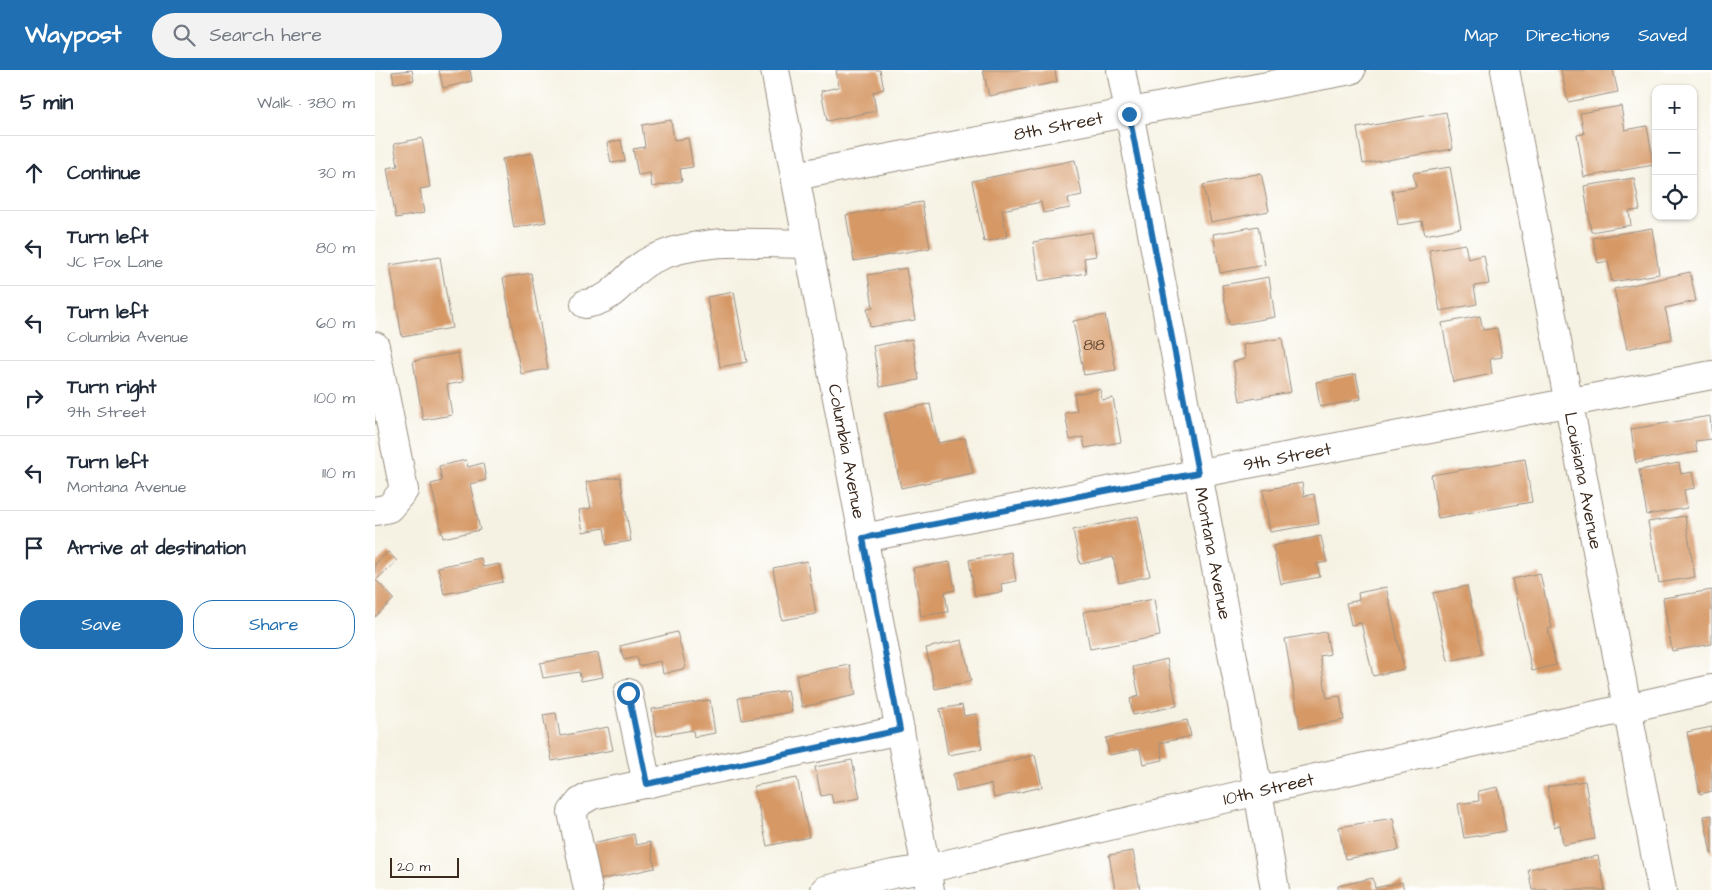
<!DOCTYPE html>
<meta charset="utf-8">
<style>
body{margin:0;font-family:"Architects Daughter",sans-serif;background:#f2f2f3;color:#1f2937}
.controls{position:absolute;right:15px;top:15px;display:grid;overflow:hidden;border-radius:10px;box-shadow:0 1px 4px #0004}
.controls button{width:45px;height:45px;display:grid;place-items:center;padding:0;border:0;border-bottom:1px solid #e0e1e3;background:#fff;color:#1f2937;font:25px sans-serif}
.scale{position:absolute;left:15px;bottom:12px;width:69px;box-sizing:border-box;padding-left:5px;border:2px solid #3b2a1e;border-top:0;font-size:14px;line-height:18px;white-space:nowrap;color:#3b2a1e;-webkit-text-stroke:4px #fff;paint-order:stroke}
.stop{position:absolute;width:15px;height:15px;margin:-11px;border:4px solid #1f6fb2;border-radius:50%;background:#fff}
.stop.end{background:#1f6fb2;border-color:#fff;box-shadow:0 1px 5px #0008}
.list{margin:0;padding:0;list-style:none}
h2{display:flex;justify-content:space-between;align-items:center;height:65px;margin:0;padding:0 20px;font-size:21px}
h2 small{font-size:16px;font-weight:400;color:#747a83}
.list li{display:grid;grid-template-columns:32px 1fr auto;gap:15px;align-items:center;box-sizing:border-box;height:75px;padding:0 20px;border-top:1px solid #e0e1e3}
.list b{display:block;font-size:19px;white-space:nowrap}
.list p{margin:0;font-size:16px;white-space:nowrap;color:#747a83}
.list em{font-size:16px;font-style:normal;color:#747a83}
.actions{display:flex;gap:10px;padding:15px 20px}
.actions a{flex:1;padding:11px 0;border:1px solid #1f6fb2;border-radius:20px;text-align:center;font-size:18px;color:#1f6fb2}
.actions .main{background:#1f6fb2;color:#fff}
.icon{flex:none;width:28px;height:28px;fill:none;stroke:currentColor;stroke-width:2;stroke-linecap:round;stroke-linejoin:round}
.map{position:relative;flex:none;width:1337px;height:820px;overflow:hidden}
header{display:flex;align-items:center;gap:30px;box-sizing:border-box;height:70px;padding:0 25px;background:#1f6fb2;color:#fff}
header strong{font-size:24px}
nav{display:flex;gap:28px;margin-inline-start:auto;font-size:18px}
.search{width:350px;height:45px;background:#f2f2f3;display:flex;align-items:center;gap:12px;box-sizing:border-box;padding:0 18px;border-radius:28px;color:#747a83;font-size:19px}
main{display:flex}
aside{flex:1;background:#fff}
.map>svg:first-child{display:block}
.building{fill:#d69966}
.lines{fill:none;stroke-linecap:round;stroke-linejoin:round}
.minor-casing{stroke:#988e80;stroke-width:30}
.minor{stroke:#fff;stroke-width:28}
.route{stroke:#1f6fb2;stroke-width:6}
.labels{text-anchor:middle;stroke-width:4;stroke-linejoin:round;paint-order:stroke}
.number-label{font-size:15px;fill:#624630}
.street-label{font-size:18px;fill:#3b2a1e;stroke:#fff}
</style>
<header>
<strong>Waypost</strong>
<div class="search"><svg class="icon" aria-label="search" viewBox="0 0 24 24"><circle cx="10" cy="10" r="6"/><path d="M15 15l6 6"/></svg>Search here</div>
<nav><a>Map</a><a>Directions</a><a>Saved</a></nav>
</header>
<main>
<aside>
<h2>5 min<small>Walk · 380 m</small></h2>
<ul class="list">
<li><svg class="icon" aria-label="ahead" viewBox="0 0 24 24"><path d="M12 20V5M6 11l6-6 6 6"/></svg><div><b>Continue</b></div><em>30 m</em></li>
<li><svg class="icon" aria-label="left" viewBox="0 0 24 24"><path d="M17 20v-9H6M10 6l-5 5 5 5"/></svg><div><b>Turn left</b><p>JC Fox Lane</p></div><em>80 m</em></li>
<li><svg class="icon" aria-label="left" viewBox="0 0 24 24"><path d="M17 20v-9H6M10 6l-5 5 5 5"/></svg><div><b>Turn left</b><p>Columbia Avenue</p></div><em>60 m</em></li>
<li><svg class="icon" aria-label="right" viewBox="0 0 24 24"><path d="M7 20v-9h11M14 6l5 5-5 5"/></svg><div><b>Turn right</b><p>9th Street</p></div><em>100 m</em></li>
<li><svg class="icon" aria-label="left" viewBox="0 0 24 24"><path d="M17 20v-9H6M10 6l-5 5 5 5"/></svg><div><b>Turn left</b><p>Montana Avenue</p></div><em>110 m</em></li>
<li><svg class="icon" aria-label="arrive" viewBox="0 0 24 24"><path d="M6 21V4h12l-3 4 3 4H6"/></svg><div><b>Arrive at destination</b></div></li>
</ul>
<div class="actions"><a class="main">Save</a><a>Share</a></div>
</aside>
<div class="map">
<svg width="1337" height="820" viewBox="0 0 1337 820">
<rect width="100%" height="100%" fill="#fff"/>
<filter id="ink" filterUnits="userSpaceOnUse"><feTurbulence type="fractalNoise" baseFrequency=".02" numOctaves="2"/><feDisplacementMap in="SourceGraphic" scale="10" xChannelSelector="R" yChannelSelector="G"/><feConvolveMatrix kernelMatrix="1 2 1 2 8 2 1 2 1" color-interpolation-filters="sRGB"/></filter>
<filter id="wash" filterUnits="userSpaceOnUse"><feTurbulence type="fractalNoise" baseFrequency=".0096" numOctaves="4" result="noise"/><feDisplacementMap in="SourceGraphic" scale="20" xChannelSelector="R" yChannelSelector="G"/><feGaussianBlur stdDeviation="1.12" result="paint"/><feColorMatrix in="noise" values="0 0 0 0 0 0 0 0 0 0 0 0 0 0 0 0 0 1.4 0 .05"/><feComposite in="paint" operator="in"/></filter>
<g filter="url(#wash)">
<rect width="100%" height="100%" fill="#f6f2e3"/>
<g id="blocks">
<path class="building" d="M37 0 39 10 19 13 17 2Z
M64 0H95L97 11 68 18Z
M461 0H505L509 19 498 22 501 41 452 51 446 21 464 17Z
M608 0H680L682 12 614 26Z
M1186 0H1238L1243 22 1193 32Z
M1246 36 1250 60 1272 56 1279 95 1209 107 1202 65 1209 64 1205 43Z
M1071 42 1078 79 988 94 982 58Z
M296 50 299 70 313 68 318 97 305 99 307 111 277 117 275 103 263 105 258 79 270 77 267 55Z
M47 68 55 117 45 119 49 143 21 148 12 98 23 96 19 74Z
M246 70 250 91 236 93 232 73Z
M158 83 171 152 139 158 127 89Z
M700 90 707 125 693 128 695 138 668 143 666 132 627 140 632 167 609 172 597 111Z
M1075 97 1086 158 1050 165 1047 151 1023 155 1017 121 1041 117 1038 103Z
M886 103 894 141 836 152 828 115Z
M1259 108 1265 140 1254 141 1256 155 1216 162 1209 116Z
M547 132 555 178 479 191 471 145Z
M883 156 890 195 845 203 838 164Z
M1277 158 1284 204 1237 212 1233 191 1223 193 1218 168Z
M717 162 721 186 709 188 711 203 664 211 658 172Z
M1090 174 1093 189 1109 185 1114 214 1099 216 1102 234 1065 241 1054 180Z
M65 187 77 258 27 267 15 195Z
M531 198 540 250 495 257 492 238 498 237 493 205Z
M1315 202 1321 231 1290 238 1297 269 1252 279 1239 219Z
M156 203 173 299 146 304 128 208Z
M894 207 900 247 854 255 847 215Z
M359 222 372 292 345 297 332 227Z
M730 245 741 300 709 305 698 251Z
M1105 246 1108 260 1122 258 1127 287 1115 289 1117 304 1078 312 1067 253Z
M907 268 916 322 865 331 858 292 870 289 868 275Z
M537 269 544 310 505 317 498 276Z
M83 283 88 312 72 315 77 345 48 350 38 291Z
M981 304 986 329 945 337 941 312Z
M725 319 727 330 738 328 746 372 710 378 708 367 695 370 690 343 702 341 699 324Z
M555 334 563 373 590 368 598 403 526 418 510 343Z
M1335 346 1337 369 1320 371 1322 382 1261 393 1256 359Z
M1150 389 1157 432 1063 448 1056 405Z
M91 390 93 397 108 393 111 410 95 414 105 460 68 468 56 414 67 411 64 396Z
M1304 393 1306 404 1317 402 1320 418 1309 420 1312 438 1272 445 1264 400Z
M245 407 256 471 232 475 229 458 208 462 204 440 216 438 211 412Z
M927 413 929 426 939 424 944 454 895 462 888 420Z
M763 446 775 506 744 513 738 487 705 494 698 460Z
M1310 446 1320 507 1284 513 1273 452Z
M946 466 952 492 942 494 945 507 906 514 898 476Z
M13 482 22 491 1 510 19 529 0 547V494Z
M636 482 641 511 626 514 627 522 600 526 594 490Z
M106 488 108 497 124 494 128 512 69 524 63 497Z
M432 491 441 544 407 550 398 498Z
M575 492 580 520 570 522 573 542 546 546 538 498Z
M1165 503 1177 558 1173 559 1181 595 1157 601 1137 509Z
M1092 516 1107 584 1073 591 1058 523Z
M1011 517 1029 599 998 606 986 553 976 555 971 533 984 530 983 523Z
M1337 520V574L1297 581 1288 528Z
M779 529 785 566 715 579 708 542Z
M302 562 311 598 288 604 286 591 264 596 262 587 249 590 245 576Z
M951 562 955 584 945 586 952 628 965 626 969 650 925 658 910 569Z
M587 570 596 611 560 619 551 578Z
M223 583 228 607 206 611 204 602 168 608 165 593Z
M792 589 802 636 758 645 755 629 764 626 758 597Z
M475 595 481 625 427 637 421 605Z
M413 620 417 642 367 650 363 628Z
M335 630 340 663 319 667 318 660 282 666 277 639Z
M587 635 589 646 601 644 607 679 573 685 565 639Z
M181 643 185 666 233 657 238 680 177 691 168 645Z
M812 650 816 666 785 673 788 690 768 694 765 679 734 685 731 668Z
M1337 657V721L1325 724 1312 662Z
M660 685 667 717 619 728 616 714 581 722 578 704Z
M477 690 485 728 458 733 456 724 446 726 440 697Z
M422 708 434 767 392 776 379 716Z
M1210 711 1220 769 1188 775 1185 755 1179 757 1172 717Z
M1123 717 1131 761 1089 768 1083 734 1104 731 1103 721Z
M1337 745V784H1336L1329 746Z
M1018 748 1024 780 970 789 964 757Z
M259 764 261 775 275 772 280 798 224 810 217 773Z
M758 781 765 820H740L734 785Z
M1223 786 1230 820H1157L1153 799Z
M998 808 1000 818 1027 812 1029 820H963V816Z"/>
</g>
</g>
<g filter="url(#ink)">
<use href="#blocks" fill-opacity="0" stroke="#988e80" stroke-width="1"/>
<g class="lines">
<g class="minor-casing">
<g id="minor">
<path id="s1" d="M400 0 555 820"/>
<path id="s2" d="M746 0 879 698 900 820"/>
<path id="s3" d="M1130 0 1287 820"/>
<path id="s4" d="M420 106 976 0"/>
<path d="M210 234C243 230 250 202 278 189 328 166 380 174 433 174"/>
<path d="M0 276 29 420 14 438 0 441"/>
<path id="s5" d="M488 468 1337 305"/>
<path d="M253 623 272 714"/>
<path d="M213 820 197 742 205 732 217 725 525 660"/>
<path id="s6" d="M450 820 518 804 551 799 883 721 1337 619"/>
</g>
</g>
<use href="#minor" class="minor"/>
</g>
</g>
<g class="lines" filter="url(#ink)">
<path class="route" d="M253 623 272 714 525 660 488 468 823 403 754 44"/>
</g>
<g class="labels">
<g class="number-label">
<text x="719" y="280">818</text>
</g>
<g class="street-label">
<text dy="6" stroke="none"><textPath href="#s4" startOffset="268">8th Street</textPath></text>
<text dy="6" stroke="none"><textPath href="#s1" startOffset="388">Columbia Avenue</textPath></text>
<text dy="6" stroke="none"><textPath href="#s5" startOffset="432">9th Street</textPath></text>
<text dy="6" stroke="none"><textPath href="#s3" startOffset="418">Louisiana Avenue</textPath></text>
<text dy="6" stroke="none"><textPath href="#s2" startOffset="492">Montana Avenue</textPath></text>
<text dy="6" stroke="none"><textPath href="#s6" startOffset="455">10th Street</textPath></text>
</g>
</g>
</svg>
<div class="controls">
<button>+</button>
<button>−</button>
<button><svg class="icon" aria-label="locate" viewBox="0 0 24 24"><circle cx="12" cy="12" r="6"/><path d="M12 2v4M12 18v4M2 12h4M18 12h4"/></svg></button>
</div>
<div class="scale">20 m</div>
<div class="stop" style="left:253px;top:623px"></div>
<div class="stop end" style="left:754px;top:44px"></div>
</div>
</main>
